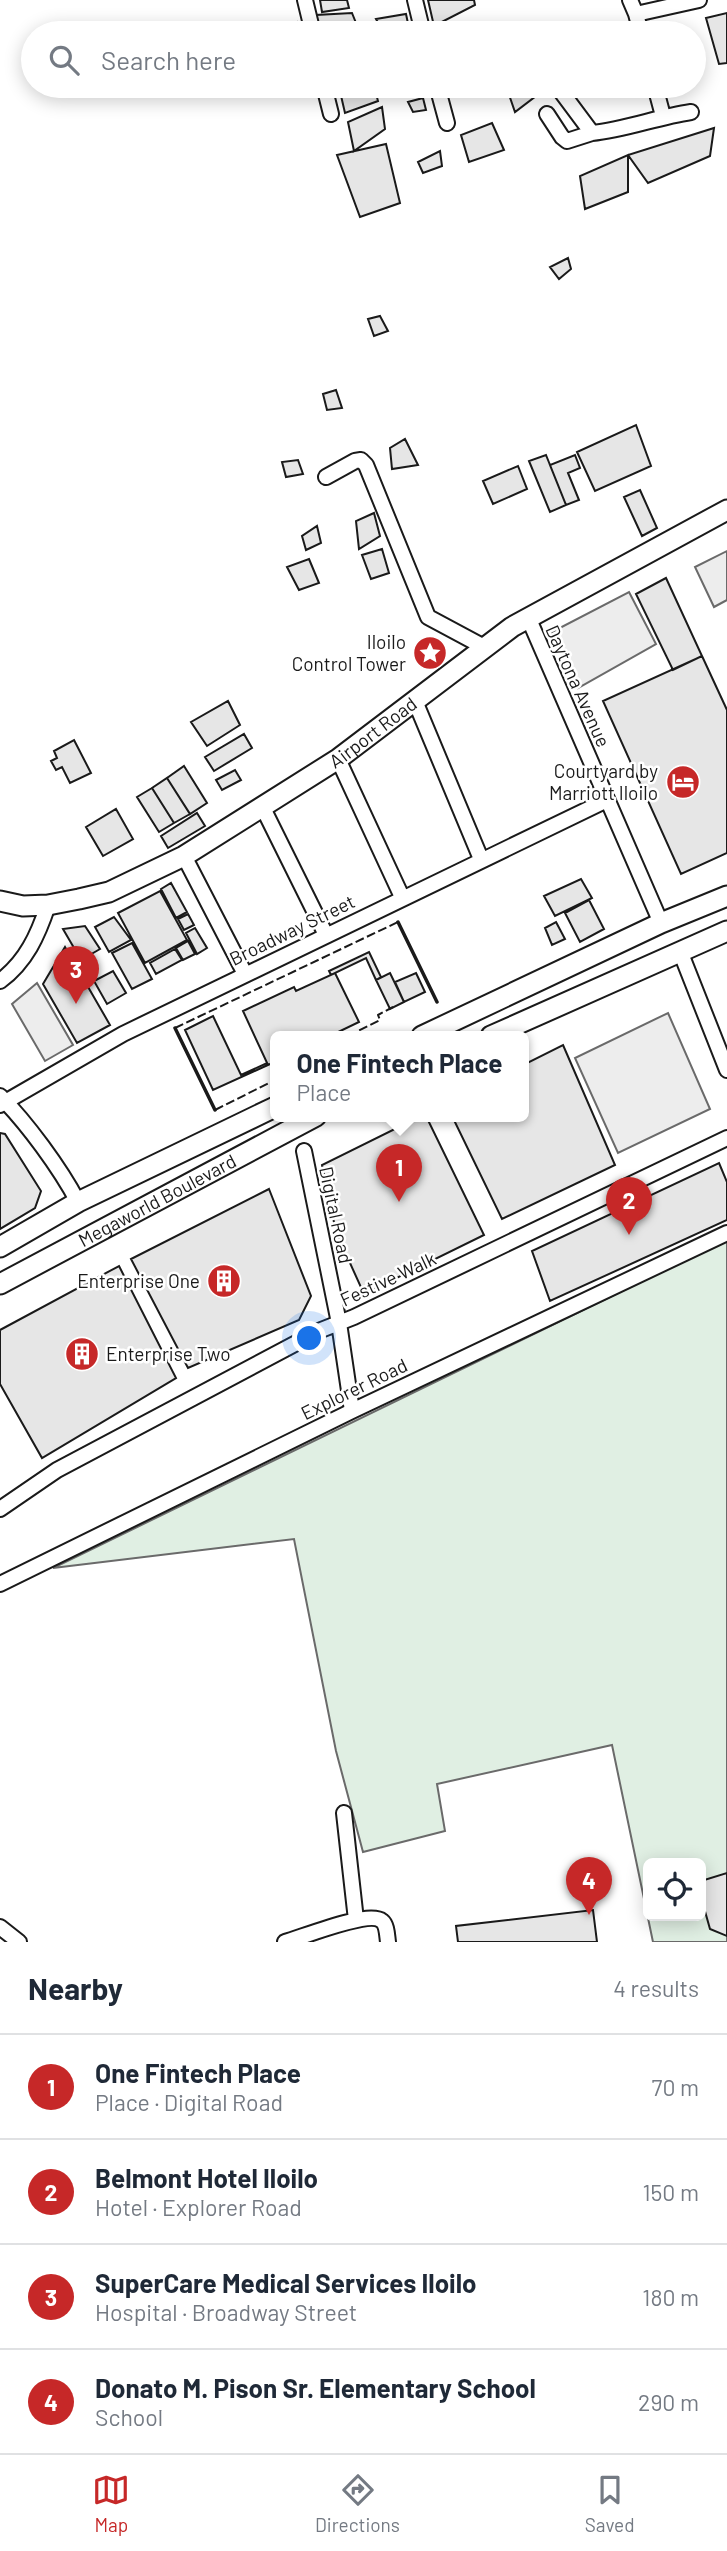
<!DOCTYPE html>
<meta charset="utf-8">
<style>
body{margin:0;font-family:Barlow,sans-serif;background:#f2f2f3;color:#1f2937}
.controls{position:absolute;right:21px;bottom:21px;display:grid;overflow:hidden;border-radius:10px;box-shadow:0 4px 18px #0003}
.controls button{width:63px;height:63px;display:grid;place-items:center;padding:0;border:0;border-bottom:2px solid #e0e1e3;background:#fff;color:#1f2937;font:35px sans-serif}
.you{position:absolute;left:310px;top:1339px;width:24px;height:24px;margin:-18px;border:5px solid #fff;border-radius:50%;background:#1a73e8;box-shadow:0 0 0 10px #1a73e833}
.badge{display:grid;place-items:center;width:46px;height:46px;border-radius:50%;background:#c62828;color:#fff;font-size:23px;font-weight:700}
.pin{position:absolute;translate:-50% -58px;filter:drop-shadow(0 2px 4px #0008)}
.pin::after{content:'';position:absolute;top:37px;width:24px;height:21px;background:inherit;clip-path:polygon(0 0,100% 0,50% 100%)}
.popup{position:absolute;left:270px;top:1031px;width:259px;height:91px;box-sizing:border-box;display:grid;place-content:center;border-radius:10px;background:#fff;filter:drop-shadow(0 2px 5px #0005);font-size:23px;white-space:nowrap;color:#747a83}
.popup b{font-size:26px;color:#1f2937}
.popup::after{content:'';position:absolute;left:50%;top:100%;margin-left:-14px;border:14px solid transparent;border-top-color:#fff}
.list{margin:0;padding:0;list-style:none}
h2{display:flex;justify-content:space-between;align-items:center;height:91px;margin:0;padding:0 28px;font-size:30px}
h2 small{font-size:23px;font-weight:400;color:#747a83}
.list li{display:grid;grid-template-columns:46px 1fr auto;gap:21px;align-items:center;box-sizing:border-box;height:105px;padding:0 28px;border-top:2px solid #e0e1e3}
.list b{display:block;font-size:26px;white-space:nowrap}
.list p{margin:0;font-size:23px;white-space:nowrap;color:#747a83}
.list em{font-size:23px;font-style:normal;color:#747a83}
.icon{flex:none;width:38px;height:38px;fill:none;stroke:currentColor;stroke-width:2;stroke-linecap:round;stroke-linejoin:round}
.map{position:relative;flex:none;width:727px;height:1942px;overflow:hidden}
.search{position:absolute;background:#fff;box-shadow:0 4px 18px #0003;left:21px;right:21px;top:21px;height:77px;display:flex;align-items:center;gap:18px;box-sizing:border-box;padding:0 24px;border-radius:38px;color:#747a83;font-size:26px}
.sheet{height:511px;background:#fff}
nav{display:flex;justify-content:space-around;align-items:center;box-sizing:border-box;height:98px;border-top:2px solid #e0e1e3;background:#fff;font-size:19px;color:#747a83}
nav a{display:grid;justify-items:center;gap:4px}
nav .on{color:#c62828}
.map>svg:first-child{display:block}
.green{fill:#e0efe3;stroke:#6a6a6a;stroke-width:2;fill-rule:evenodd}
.parking{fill:#ededed;stroke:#6a6a6a;stroke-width:2}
.building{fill:#e6e6e6;stroke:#1a1a1a;stroke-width:2}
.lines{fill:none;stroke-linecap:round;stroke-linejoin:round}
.street-casing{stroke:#1a1a1a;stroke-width:18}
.secondary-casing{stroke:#1a1a1a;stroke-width:23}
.street{stroke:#fff;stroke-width:14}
.secondary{stroke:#fff;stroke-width:19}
.fence{stroke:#1a1a1a;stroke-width:2;stroke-dasharray:9 3.5;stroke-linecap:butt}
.wall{stroke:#1a1a1a;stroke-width:3.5}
.labels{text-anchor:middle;stroke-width:5;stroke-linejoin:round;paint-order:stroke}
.poi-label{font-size:19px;fill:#1a1a1a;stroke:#fff;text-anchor:end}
.street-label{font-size:19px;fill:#1a1a1a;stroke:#fff}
</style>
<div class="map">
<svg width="727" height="1942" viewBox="0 0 727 1942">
<rect width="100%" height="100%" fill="#fff"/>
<path class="green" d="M727 1240V1942H653L612 1745 437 1784 445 1831 363 1852 336 1751 294 1539 53 1568ZM648 1863H701V1916H648Z"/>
<path class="parking" d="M727 551V600L714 607 695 567Z
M629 592 656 644 578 688 552 632Z
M37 983 73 1045 45 1061 12 1004Z
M668 1013 710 1109 618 1153 575 1058Z"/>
<path class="building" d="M320 0H347L349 8 322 12Z
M428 0H474L475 5 434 26Z
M352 13 356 23 321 32 316 15Z
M727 13V63L719 64 706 18Z
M406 14 410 33H384L376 19Z
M297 22 301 33 262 32Z
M278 86H316L281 96Z
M345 86H374L378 101 345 113 339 87Z
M506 86H534L536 96 515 112Z
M423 98 426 110 413 112 408 102Z
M382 107 385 129 354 151 348 122Z
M492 123 504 150 469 162 461 135Z
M714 128 710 156 648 183 628 155Z
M386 144 400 203 360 217 337 155Z
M440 151 442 166 423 173 418 162Z
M628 155V192L585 209 580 176Z
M568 258 571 269 559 279 550 267Z
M380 316 388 331 374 336 368 319Z
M336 390 342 408 327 410 323 394Z
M636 425 651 466 595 491 577 452Z
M405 439 418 465 392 469 390 448Z
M546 455 566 505 550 512 529 461Z
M575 455 580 468 568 473 579 500 566 505 550 465Z
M298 460 303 474 286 477 282 462Z
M518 466 527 489 493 504 483 481Z
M640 490 657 528 642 536 624 497Z
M374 513 380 536 359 549 356 521Z
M317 526 321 543 306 550 302 536Z
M382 549 389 573 371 579 362 555Z
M309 559 319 583 299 590 287 567Z
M666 578 702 656 673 670 636 594Z
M702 656 727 710V853L681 874 603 701Z
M228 701 240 725 207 746 191 722Z
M244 734 252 748 214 771 205 757Z
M74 740 91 773 70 783 62 767 56 770 51 761 57 758 54 751Z
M184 766 207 803 190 814 167 778Z
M235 770 241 780 222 790 216 780Z
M167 778 190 814 174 823 152 788Z
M152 788 174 823 159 832 137 797Z
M116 809 133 839 103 856 86 827Z
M197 813 205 826 168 848 161 836Z
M581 879 592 898 555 916 544 896Z
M171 883 187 912 176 918 161 889Z
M160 891 187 940 145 963 118 913Z
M589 900 604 929 580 942 565 913Z
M188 914 194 925 184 930 178 919Z
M114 917 131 940 109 952 95 927Z
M556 922 565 939 552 945 545 928Z
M85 926 100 949 81 960 63 929Z
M195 928 207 948 197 954 186 933Z
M188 941 195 954 183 960 176 948Z
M132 943 152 979 132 989 112 953Z
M65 947 110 1025 77 1043 43 984Z
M175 949 182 960 156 974 150 963Z
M369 952 381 977 376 980 366 958 331 975 329 971Z
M113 971 126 993 107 1004 94 981Z
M335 973 359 1022 330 1036H275V1062L268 1065 243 1011 294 987 296 991Z
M390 973 404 1002 390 1009 376 980Z
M416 973 425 992 404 1002 395 982Z
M213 1016 241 1075 267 1063 268 1065 213 1090 185 1030Z
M563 1045 615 1165 502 1219 452 1116H523V1065Z
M421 1116H426L484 1235 364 1294 336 1232 322 1165Z
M0 1133 5 1134 41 1191 35 1208 0 1229Z
M719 1163 727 1182V1220L550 1301 532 1251Z
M269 1189 311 1296 299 1320 188 1368 131 1259Z
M119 1266 176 1378 42 1458 0 1384V1330Z
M727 1873V1936L710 1929 701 1897V1881Z
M593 1910 597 1942H458L456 1926Z"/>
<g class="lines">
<g class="street-casing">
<path id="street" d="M305 0 313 33
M415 0 423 33
M630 0 636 14 699 0
M636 14 641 33
M324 86 331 114
M437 86 447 123
M557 86 592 133C625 130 657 117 691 112
M655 86 663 116
M547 114 562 137 567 141 592 133
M326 477 355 461 361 460 366 465 428 617 484 647
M528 617 661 923
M415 701 481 859
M338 759 402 897
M263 808 326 935
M184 856 245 974
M680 951 727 1070
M0 981C26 962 38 935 48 905
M0 1096C27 1123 60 1168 78 1202
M0 1105 123 1034 607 800
M304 1151 339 1323 352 1411
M0 1509 57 1470 321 1330 354 1317 727 1138
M0 1584 352 1411 727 1233
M344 1813 356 1920
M0 1927 19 1942
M285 1942C303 1937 369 1910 382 1921 387 1925 387 1935 388 1942"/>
</g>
<g class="secondary-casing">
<g id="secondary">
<path id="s1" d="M0 901 23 906 48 905 79 899 109 892 184 856 338 759 512 627 727 510"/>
<path d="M422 1036 661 923 727 896"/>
<path d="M491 1036 727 931"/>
<path d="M0 1247 78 1202 275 1107"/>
<path id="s2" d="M0 1284 316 1116"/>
</g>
</g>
<use href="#street" class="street"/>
<use href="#secondary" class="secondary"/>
<path class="fence" d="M175 1028 398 922
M348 1036 380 1020 378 1015 393 1007
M215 1110 275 1080"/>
<path class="wall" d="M398 922 437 1002
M175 1028 215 1110"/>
</g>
<defs>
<g id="sight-disc" transform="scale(1.75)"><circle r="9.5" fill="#c62828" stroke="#fff"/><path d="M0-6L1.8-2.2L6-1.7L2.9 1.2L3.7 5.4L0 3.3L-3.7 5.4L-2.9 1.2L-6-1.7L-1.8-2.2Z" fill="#fff"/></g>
<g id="hotel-disc" transform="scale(1.75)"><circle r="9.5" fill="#c62828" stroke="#fff"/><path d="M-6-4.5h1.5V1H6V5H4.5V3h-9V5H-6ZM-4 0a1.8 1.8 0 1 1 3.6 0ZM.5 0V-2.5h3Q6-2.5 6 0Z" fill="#fff"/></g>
<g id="building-disc" transform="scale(1.75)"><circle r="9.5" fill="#c62828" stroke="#fff"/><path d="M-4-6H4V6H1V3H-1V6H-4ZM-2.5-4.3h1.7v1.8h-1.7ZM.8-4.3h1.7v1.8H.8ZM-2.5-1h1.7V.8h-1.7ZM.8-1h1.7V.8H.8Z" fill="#fff"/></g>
</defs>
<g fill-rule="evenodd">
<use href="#sight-disc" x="430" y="653"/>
<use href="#hotel-disc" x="683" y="782"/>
<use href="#building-disc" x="224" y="1281"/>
<use href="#building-disc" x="82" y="1354"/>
</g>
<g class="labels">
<g class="poi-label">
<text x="406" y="649">Iloilo<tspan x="406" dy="22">Control Tower</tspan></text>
<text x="658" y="778">Courtyard by<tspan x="658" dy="22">Marriott Iloilo</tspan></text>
<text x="200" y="1288">Enterprise One</text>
<text x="106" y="1361" text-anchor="start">Enterprise Two</text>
</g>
<g class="street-label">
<text transform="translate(578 686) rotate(66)" y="7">Daytona Avenue</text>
<text dy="7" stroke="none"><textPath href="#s1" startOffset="420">Airport Road</textPath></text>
<text transform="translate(292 930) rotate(-26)" y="7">Broadway Street</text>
<text dy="7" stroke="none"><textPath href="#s2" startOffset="178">Megaworld Boulevard</textPath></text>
<text transform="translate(336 1215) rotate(78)" y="7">Digital Road</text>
<text transform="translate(388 1279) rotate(-25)" y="7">Festive Walk</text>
<text transform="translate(354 1389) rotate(-26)" y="7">Explorer Road</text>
</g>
</g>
</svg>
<div class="controls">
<button><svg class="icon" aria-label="locate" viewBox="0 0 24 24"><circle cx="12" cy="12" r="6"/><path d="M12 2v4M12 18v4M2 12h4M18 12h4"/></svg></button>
</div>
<div class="you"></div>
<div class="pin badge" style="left:399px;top:1202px">1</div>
<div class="popup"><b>One Fintech Place</b>Place</div>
<div class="pin badge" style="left:629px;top:1235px">2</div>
<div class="pin badge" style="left:76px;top:1004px">3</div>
<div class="pin badge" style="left:589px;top:1915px">4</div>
<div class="search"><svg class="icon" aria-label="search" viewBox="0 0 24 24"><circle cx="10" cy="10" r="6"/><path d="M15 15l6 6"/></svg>Search here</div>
</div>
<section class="sheet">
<h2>Nearby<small>4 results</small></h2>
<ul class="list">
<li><span class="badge">1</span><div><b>One Fintech Place</b><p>Place · Digital Road</p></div><em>70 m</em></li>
<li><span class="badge">2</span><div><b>Belmont Hotel Iloilo</b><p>Hotel · Explorer Road</p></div><em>150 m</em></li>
<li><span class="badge">3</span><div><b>SuperCare Medical Services Iloilo</b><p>Hospital · Broadway Street</p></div><em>180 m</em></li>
<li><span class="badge">4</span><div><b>Donato M. Pison Sr. Elementary School</b><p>School</p></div><em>290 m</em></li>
</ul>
</section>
<nav>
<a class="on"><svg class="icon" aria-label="map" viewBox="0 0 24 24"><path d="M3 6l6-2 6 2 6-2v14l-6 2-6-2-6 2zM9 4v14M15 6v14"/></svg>Map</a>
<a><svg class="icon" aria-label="directions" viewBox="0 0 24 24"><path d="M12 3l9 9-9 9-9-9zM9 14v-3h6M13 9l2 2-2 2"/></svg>Directions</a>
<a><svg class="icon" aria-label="saved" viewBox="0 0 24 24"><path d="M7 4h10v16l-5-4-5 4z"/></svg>Saved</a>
</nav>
